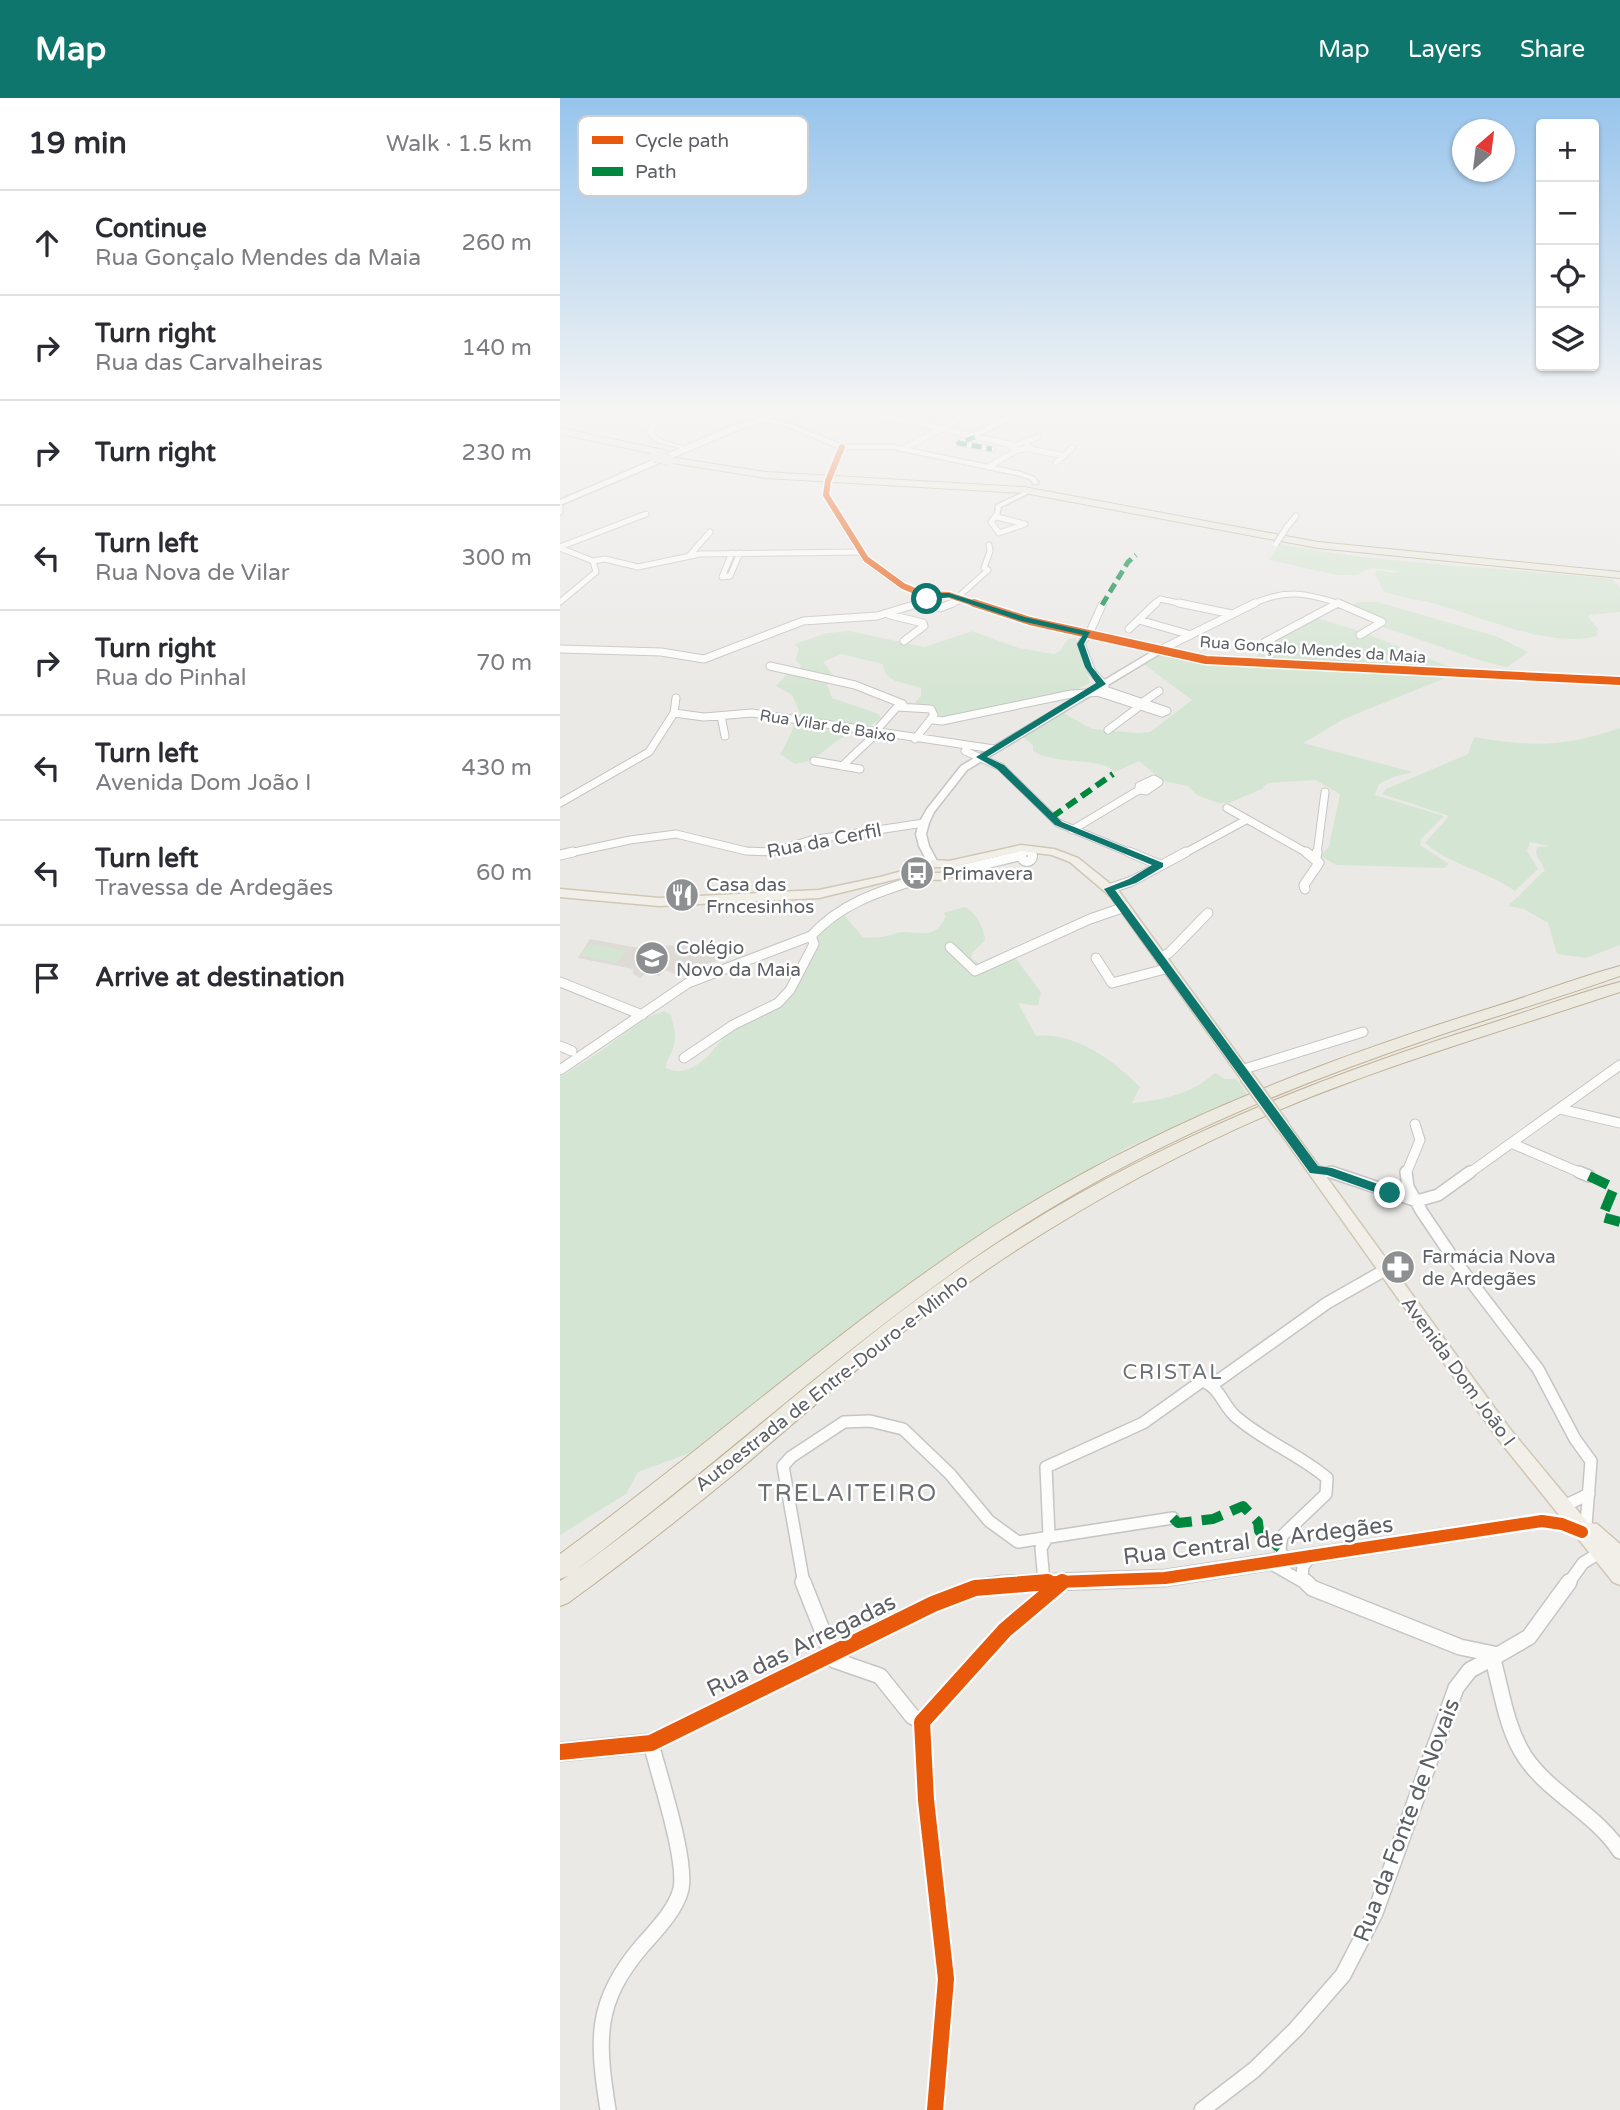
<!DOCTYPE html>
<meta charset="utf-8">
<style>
body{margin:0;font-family:"Varela Round",sans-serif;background:#f7f7f7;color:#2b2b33}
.controls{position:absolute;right:21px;top:21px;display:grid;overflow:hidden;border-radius:7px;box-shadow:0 2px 5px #0004}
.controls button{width:63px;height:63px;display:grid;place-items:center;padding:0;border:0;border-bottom:2px solid #e1e1e2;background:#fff;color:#2b2b33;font:35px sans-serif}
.compass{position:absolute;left:892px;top:21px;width:63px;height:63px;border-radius:50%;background:#fff;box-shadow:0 2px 5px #0004;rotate:28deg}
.stop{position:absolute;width:21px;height:21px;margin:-16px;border:5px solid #0f766e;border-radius:50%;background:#fff}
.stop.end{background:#0f766e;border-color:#fff;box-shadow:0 2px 7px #0008}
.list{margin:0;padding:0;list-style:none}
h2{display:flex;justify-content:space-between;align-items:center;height:91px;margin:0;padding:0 28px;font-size:30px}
h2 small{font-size:23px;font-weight:400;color:#7c7c81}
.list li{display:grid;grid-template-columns:46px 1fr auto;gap:21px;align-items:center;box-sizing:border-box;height:105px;padding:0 28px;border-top:2px solid #e1e1e2}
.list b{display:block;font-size:26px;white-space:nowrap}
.list p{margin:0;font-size:23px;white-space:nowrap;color:#7c7c81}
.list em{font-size:23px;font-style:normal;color:#7c7c81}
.icon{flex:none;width:38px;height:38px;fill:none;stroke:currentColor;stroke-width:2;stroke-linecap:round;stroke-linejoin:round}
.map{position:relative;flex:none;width:1060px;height:2012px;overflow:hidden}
header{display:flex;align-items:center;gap:42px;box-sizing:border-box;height:98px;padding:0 35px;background:#0f766e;color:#fff}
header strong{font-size:33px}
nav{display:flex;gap:38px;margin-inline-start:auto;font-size:24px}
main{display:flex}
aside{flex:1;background:#fff}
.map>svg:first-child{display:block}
.education{fill:#dedbd6}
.green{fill:#d5e5d3}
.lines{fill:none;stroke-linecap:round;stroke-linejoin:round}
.minor-far4-casing{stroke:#c5c5c5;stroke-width:7}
.minor-far3-casing{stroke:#c5c5c5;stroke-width:9}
.minor-far2-casing{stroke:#c5c5c5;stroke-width:11}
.minor-far1-casing{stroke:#c5c5c5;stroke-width:14}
.minor-casing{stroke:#c5c5c5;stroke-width:18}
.tertiary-casing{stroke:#c5c5c5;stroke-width:3}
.secondary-casing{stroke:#c6c6c7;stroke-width:3}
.primary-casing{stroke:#d0c8b6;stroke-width:3}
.motorway-casing{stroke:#beb197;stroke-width:2}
.minor-far4{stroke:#fcfcfb;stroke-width:5}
.minor-far3{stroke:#fcfcfb;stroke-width:7}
.minor-far2{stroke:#fcfcfb;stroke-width:9}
.minor-far1{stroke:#fcfcfb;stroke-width:11}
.minor{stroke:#fcfcfb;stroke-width:15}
.tertiary{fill:#fcfcfb;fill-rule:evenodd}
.secondary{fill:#fcfcfb;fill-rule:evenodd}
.primary{fill:#f1efe8;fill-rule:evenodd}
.motorway{fill:#edeae2;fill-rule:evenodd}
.minor-bridge-casing{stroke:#c5c5c5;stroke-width:7;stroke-linecap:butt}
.primary-bridge-casing{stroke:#d0c8b6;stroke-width:16;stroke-linecap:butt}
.motorway-bridge-casing{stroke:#beb197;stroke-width:11;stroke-linecap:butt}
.minor-bridge{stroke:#fcfcfb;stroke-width:5}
.primary-bridge{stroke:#f1efe8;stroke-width:13}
.motorway-bridge{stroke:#edeae2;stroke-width:10}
.quiet-far2{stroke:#00873e;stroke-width:5;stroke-dasharray:10 5;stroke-linecap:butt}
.quiet-far1{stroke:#00873e;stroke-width:6;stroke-dasharray:12 6;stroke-linecap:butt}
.quiet{stroke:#00873e;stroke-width:10;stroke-dasharray:21 10;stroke-linecap:butt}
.cycleway-far3-casing{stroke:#fff;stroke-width:9}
.cycleway-far2-casing{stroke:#fff;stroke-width:11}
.cycleway-far1-casing{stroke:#fff;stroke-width:17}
.cycleway-casing{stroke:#fff;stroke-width:20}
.cycleway-far3{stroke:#e8590c;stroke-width:6}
.cycleway-far2{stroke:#e8590c;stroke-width:8}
.cycleway-far1{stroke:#e8590c;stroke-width:12}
.cycleway{stroke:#e8590c;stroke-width:16}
.route{fill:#0f766e}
.labels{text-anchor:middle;stroke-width:5;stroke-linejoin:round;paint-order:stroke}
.far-street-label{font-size:16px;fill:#5c5f63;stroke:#fff}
.street-label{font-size:19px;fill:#5c5f63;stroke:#fff}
.poi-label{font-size:19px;fill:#5c5f63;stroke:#fff;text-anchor:start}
.neighbourhood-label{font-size:21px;letter-spacing:2px;fill:#6d7174;stroke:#fff}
.near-street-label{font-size:23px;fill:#5c5f63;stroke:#fff}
.near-neighbourhood-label{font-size:24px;letter-spacing:2px;fill:#6d7174;stroke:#fff}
.key{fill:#fff;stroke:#cecfd0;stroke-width:2}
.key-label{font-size:19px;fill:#5c5f63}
</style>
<header>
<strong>Map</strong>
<nav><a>Map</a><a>Layers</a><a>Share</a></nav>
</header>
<main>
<aside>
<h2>19 min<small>Walk · 1.5 km</small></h2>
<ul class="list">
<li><svg class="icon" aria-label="ahead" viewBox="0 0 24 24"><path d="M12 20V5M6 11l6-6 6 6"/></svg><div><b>Continue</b><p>Rua Gonçalo Mendes da Maia</p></div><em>260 m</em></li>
<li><svg class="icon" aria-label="right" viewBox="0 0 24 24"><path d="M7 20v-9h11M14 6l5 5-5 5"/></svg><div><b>Turn right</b><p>Rua das Carvalheiras</p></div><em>140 m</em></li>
<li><svg class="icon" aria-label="right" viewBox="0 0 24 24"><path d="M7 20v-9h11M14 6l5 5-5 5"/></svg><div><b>Turn right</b></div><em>230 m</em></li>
<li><svg class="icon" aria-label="left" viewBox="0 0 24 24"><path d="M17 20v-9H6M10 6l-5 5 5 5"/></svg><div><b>Turn left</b><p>Rua Nova de Vilar</p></div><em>300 m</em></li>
<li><svg class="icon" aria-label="right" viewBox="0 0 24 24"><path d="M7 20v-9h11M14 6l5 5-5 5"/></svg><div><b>Turn right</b><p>Rua do Pinhal</p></div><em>70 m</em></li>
<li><svg class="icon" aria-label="left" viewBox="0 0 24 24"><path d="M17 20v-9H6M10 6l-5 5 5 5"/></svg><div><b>Turn left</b><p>Avenida Dom João I</p></div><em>430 m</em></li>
<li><svg class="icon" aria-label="left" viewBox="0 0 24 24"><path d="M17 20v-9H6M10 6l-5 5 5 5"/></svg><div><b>Turn left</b><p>Travessa de Ardegães</p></div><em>60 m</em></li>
<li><svg class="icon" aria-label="arrive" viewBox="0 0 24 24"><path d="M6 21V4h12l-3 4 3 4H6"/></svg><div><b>Arrive at destination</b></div></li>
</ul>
</aside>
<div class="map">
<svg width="1060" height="2012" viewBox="0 0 1060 2012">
<rect width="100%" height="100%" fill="#ebe9e6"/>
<path class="education" d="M30 841 73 849 150 846 163 861 139 869 130 876 119 878 105 872 99 878 85 876 80 880 73 876V871L18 860Z"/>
<path class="green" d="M224 315 275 324 253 336 247 334 258 327 251 325 239 330 209 322Z
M719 446C830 467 941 469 1052 481L1060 489V514L1030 517 1028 519 1038 531 1037 538C990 551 919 518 872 505 856 501 840 499 824 494L815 476 817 472 836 475 837 473 811 470 797 477H777L709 462Z
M799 504H818L938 539 968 554 947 569 919 562 820 528 826 523 820 518 790 507Z
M757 520 802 534 900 573 698 564 697 551 709 549 716 541Z
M290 533 364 549 412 533 459 550 494 556 500 553 508 541 516 540 530 585 513 593 393 620H381L374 612 355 605 361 598V590C346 584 324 586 323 566L281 556 263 564 274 578 240 571 241 567 235 562 239 551 235 546 267 535Z
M605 555 687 567 893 577 784 621 743 645 853 674 833 679 819 686 815 697 884 718 861 741 860 747 889 766 884 770 776 767 761 758 769 748 780 696 755 682 708 685 702 691 669 705H658L637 697 628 688 603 683 579 663 555 674C540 658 496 668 473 653V647L463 639 502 614 532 631 577 635 590 634 632 602 581 564Z
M228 575 266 583 272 600 319 616 321 620C308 633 292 632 277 643 260 655 258 662 235 666L220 656C229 642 233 629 240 615L232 597 216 588Z
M1060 630V847L1026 860 997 856 988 825 964 811 948 808 985 772 976 756 977 749 990 748 970 744 967 753 978 771 955 793C927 773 892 768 865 745L889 718 822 696 826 691 908 656 914 639C970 649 1006 649 1060 630Z
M405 809C416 814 424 830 425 842L413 854 411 860 421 867 454 858 481 894 478 908 458 905 476 938C515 934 553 962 580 989L572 1005C603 1002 631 996 655 975L665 981H676L687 996 566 1050 430 1130 367 1172 130 1355 78 1374 66 1396 0 1437V979L35 957 86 920 104 913 111 917C113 927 117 938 114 948 112 956 106 961 106 970 113 973 119 974 126 972 150 963 154 947 171 933 186 921 219 910 229 895 249 865 249 835 283 816L304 840C311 839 319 840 327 838 332 837 337 834 343 834 362 834 375 842 386 818L383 815Z
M31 846 67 853 56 865 20 857Z"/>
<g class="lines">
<g class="minor-far4-casing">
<path id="minor-far4" d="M169 312 202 321
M278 312 351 324 453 347
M351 324 376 312
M466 346 471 350 459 352 451 349 478 339
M343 351 416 312
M432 351 399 345 465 312
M470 351 504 358
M496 365 512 350
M428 369 457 352
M0 409V414
M437 416 431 424 439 435 465 426
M437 419 464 426
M727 429 736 418
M0 449 86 416
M0 450 33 463
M172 455 162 479 170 478 180 455
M129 458 150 434
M33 463 45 461 78 469 140 456 301 454
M398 499 428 472 424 470 430 453 429 447
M0 504 36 474 33 463
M358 507 368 498
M389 507 404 501
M594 507 600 501 628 507
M691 507C725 490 748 495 783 507
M775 507 778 505"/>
</g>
<g class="minor-far3-casing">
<path id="minor-far3" d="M619 505 672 516
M778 505 822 524 800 537
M380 510 393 505
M330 517 363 525 364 528 344 543
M579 522 631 537
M569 531 596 505
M529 536 542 507
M708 543 713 546 707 548 705 544 778 505
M0 551 101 554 144 561 243 523 317 518 360 505
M600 552 695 505
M210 568 295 587 343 606
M540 595 602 615 607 613 545 592
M583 604 599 593
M114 615 144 619 192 615 434 651
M161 618 165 638
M373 622 382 623 511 596 543 594 545 587 532 574 521 546 528 536
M548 632 580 608
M314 635 337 609 371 611 374 617 355 641
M405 653 441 669 498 725 573 756
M254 663 300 671
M282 668 317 635
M594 681 599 684 586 693 579 692V688Z
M0 705 89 654 114 615 116 600
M667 710 749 756
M512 732 579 692
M5 756 70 742 116 736 186 753 212 754 251 742 364 725
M623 756 686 722
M757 756 765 694"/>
</g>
<g class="minor-far2-casing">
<path id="minor-far2" d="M461.5 758a5.5 5.5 0 1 1 11 0a5.5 5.5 0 1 1-11 0Z
M569 754 600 767
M0 757 13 754
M756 760 757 754
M392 774 459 758
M549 791 572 783 626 754
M745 791 744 787 759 765 746 754
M390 849 415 873 530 821 565 809
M601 859 609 855 648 815
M536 860 552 885 609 870
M0 884 82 917
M0 948 12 953
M124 960 173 927 218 905 230 892 254 846 251 838C283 803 324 792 368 778
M0 972 128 885 251 838
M681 972 803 934
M1000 1011 1060 1025
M951 1045 1023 1076
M754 1072 776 1076
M846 1076 860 1042 855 1026
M908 1076 1060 967"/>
</g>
<g class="minor-far1-casing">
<path id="minor-far1" d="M771 1074 857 1103 878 1097 910 1074
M846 1074 848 1089 862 1114 893 1160 978 1271 1015 1341 1031 1363 1026 1427
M1019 1074 1029 1078
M652 1287 767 1205 825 1172
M1004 1408 1029 1396
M710 1465 745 1485
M484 1484 481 1450 489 1437 486 1369 583 1325 642 1283C659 1288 663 1307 675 1318 703 1343 739 1356 767 1380L766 1396 722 1438 720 1450 723 1462
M244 1486 223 1368 231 1359 284 1324 310 1323 343 1331 390 1376 429 1423 458 1444 613 1420
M748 1486 742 1480 743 1468 751 1458
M1008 1486 1023 1465 1039 1455"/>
</g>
<g class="minor-casing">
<path id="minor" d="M243 1484 274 1562 320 1578 352 1618 362 1624
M746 1484 752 1490 900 1549 938 1557 969 1539 1009 1484
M933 1562C942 1594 946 1630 965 1659 990 1696 1035 1715 1060 1753
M48 2012C37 1942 34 1904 82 1848 96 1832 116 1812 121 1791 127 1761 99 1678 91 1645
M375 2012 386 1881 366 1702 362 1624 443 1533 498 1486
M642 2012 694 1972 736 1931 783 1877 815 1815 896 1590 910 1572 938 1557"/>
</g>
<g class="tertiary-casing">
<path id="tertiary" d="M111 312H118L96 327 93 335 101 342 128 350V352L97 344 87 335 91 325Z
M202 319 233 327 283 347H333L461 374 474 379 479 385 474 386 470 381 457 377 333 351H284L275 374 272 376 269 374 278 350 229 329 200 322Z
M266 382 271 383 269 397 309 460 346 486 363 494 392 495 472 521 646 560 1060 580V586L646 564 601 555 407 672 374 714 369 725 366 736 369 748 378 765 373 768 369 767 359 748 356 736 359 725 367 711 401 668 593 553 467 525 388 499 362 498 340 490 303 463 263 397Z
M464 394 469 395 441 409 439 417H435L436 407Z
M982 1416 1002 1419 1027 1429 1029 1434 1027 1439 1021 1441 1001 1433 982 1430 605 1488 441 1494 415 1498 379 1512 91 1654 0 1663V1645L90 1636 367 1501 415 1482 441 1478 605 1472Z"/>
</g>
<g class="secondary-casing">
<path id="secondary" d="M224 312H234L178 332 0 407V402L172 328Z"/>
</g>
<g class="primary-casing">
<path id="primary" d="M461 747 494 751 518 760 558 792 691 975 693 978 691 981H681L550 798 510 764 492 757 461 753 396 768 398 774C388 783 377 783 364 780L361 775 259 800 99 808 0 799V791L99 800 259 792 320 779 361 768 373 762 389 763ZM375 769H384L386 773 380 775H373L371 771Z
M723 1024 728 1026 950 1331 1028 1425 1037 1426 1060 1446V1487L1053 1484 938 1341 718 1032 716 1029Z"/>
</g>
<g class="motorway-casing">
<path id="motorway" d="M0 330 104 352 109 355 104 358 0 336Z
M109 359 206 374 464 389 758 444 1060 474V480L758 450 464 395 206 380 106 364V360Z
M1060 868V878C995 901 928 920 863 943 734 987 608 1039 491 1110 320 1213 176 1353 16 1472 161 1368 290 1241 439 1144 592 1045 759 979 932 925 975 911 1017 895 1060 884V894C970 924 879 951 790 984 672 1027 560 1085 455 1153 356 1217 268 1296 179 1372 123 1418 67 1462 8 1505L0 1508V1483L8 1478 0 1481V1456C139 1355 268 1239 411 1143 572 1035 753 965 937 908 978 895 1019 879 1060 868Z"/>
</g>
<use href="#minor-far4" class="minor-far4"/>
<use href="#minor-far3" class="minor-far3"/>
<use href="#minor-far2" class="minor-far2"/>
<use href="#minor-far1" class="minor-far1"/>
<use href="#minor" class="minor"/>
<use href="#tertiary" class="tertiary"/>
<use href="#secondary" class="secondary"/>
<use href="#primary" class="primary"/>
<use href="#motorway" class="motorway"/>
<g class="minor-bridge-casing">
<path id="minor-bridge" d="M716 446 727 429"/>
</g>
<g class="primary-bridge-casing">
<path id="primary-bridge" d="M686 978 723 1029"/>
</g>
<g class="motorway-bridge-casing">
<path id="motorway-bridge" d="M95 359 109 362"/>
</g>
<use href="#minor-bridge" class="minor-bridge"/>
<use href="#primary-bridge" class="primary-bridge"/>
<use href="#motorway-bridge" class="motorway-bridge"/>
<path class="quiet-far2" d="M415 339 399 345 432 351
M542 507 568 464 576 457"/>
<path class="quiet-far1" d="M492 719 553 676"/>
<path class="quiet" d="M1029 1078 1054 1090 1042 1119 1060 1124
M613 1420 618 1425 653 1421 683 1408 698 1424 699 1433 720 1450"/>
<g class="cycleway-far3-casing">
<path id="cycleway-far3" d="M282 349 268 383 266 397 306 461 343 488 362 496 389 497 419 507"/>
</g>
<g class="cycleway-far2-casing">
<path id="cycleway-far2" d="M414 505 470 523 646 562 1060 583"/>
</g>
<g class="cycleway-far1-casing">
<path id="cycleway-far1" d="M441 1486 605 1480 982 1423 1002 1426 1022 1434
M499 1486 502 1484"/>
</g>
<g class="cycleway-casing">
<path id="cycleway" d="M0 1654 91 1645 373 1506 415 1490 488 1484
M375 2012 386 1881 366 1702 362 1624 445 1532 502 1484"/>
</g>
<use href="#cycleway-far3" class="cycleway-far3"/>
<use href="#cycleway-far2" class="cycleway-far2"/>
<use href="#cycleway-far1" class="cycleway-far1"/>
<use href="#cycleway" class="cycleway"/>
</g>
<linearGradient id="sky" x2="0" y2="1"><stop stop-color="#97c4ec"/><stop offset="0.53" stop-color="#f6f5f4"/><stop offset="1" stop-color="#f6f5f4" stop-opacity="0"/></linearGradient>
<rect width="1060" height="594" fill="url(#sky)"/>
<path class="route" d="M368 495H389L465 519 530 534 524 546 532 569 546 586 427 659 444 667 502 724 603 765V769L576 785 555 792 758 1068 772 1070 835 1092V1098H826L767 1077 750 1075 544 791 569 781 592 767 495 727 437 671 416 659 536 585 525 569 517 546 523 537 461 523 389 499 364 503Z"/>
<defs>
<g id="bus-disc" transform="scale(1.75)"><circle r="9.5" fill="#8e8f91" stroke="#fff"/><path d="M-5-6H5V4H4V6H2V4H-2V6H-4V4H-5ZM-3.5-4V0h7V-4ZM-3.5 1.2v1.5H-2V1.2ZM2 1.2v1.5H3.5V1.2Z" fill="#fff"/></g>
<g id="restaurant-disc" transform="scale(1.75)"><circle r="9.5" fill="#8e8f91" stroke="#fff"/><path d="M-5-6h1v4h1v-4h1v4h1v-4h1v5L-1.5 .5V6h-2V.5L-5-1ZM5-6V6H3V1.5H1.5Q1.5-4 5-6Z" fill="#fff"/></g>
<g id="school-disc" transform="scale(1.75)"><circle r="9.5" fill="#8e8f91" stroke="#fff"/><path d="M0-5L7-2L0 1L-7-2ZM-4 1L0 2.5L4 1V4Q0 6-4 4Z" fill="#fff"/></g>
<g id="pharmacy-disc" transform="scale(1.75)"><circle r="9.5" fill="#8e8f91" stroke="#fff"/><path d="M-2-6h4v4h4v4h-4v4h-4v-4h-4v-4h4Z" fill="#fff"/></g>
</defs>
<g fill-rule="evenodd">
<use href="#bus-disc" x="357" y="775"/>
<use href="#restaurant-disc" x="122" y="797"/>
<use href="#school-disc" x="92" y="860"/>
<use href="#pharmacy-disc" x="838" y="1169"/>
</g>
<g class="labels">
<g class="far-street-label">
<text transform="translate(753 551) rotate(4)" y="6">Rua Gonçalo Mendes da Maia</text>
<text transform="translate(268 627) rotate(9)" y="6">Rua Vilar de Baixo</text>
</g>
<g class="street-label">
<text transform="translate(264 742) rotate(-11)" y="7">Rua da Cerfil</text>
<text transform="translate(899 1273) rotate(54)" y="7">Avenida Dom João I</text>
<text transform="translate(271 1284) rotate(-38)" y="7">Autoestrada de Entre-Douro-e-Minho</text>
</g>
<g class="poi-label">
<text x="382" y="782">Primavera</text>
<text x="146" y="793">Casa das<tspan x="146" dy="22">Frncesinhos</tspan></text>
<text x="116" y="856">Colégio<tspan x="116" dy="22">Novo da Maia</tspan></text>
<text x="862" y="1165">Farmácia Nova<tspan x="862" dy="22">de Ardegães</tspan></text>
</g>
<g class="neighbourhood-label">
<text x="613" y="1281">CRISTAL</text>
</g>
<g class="near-street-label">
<text transform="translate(698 1442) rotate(-7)" y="8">Rua Central de Ardegães</text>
<text transform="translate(241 1547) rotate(-26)" y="8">Rua das Arregadas</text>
<text transform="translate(846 1722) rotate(-69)" y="8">Rua da Fonte de Novais</text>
</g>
<g class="near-neighbourhood-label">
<text x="288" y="1403">TRELAITEIRO</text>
</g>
</g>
<rect x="18" y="18" width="230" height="80" rx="10" class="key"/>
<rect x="32" y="38" width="31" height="8" fill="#e8590c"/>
<rect x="32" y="69" width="31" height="9" fill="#00873e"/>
<g class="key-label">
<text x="75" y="49">Cycle path</text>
<text x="75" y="80">Path</text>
</g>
</svg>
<div class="controls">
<button>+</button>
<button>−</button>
<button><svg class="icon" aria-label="locate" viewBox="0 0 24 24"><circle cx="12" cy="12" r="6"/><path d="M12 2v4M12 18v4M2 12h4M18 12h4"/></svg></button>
<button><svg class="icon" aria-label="layers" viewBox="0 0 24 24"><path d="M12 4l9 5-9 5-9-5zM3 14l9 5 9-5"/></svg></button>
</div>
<svg class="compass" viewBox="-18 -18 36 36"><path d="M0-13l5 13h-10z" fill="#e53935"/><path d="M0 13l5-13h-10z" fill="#7c7c81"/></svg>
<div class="stop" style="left:367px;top:501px"></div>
<div class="stop end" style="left:830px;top:1095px"></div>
</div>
</main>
